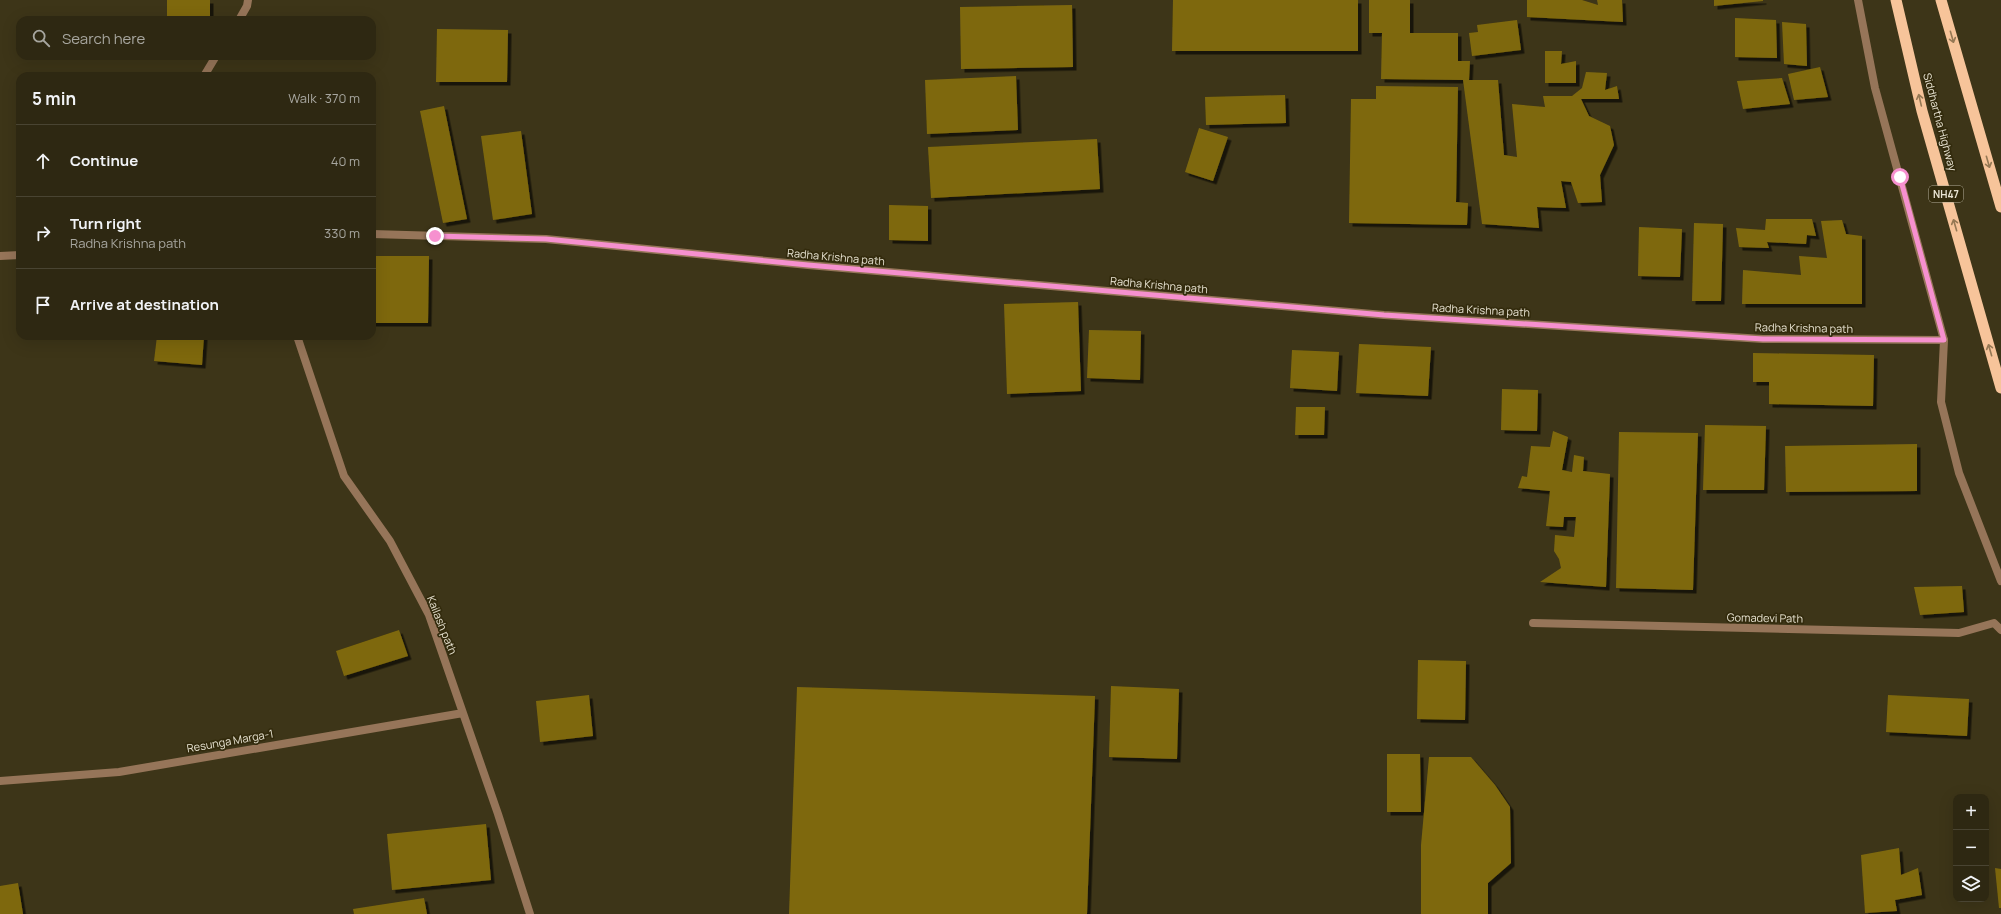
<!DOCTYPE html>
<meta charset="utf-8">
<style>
body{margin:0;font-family:Manrope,sans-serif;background:#3a3420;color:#f1f3f6}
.controls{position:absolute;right:12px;bottom:12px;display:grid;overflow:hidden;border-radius:8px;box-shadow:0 4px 16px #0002}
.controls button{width:36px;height:36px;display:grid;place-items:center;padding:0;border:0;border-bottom:1px solid #494432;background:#2e2812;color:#f1f3f6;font:20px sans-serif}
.stop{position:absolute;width:12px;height:12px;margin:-9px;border:3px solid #f690cf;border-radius:50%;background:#fff}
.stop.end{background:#f690cf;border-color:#fff;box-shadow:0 1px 4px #0008}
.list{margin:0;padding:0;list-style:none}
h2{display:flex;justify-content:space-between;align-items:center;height:52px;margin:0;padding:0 16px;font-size:17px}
h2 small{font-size:13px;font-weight:400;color:#a7a69f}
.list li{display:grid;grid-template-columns:26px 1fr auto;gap:12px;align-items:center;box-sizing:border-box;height:72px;padding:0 16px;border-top:1px solid #494432}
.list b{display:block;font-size:15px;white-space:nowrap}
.list p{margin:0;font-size:13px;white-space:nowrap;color:#a7a69f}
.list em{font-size:13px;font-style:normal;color:#a7a69f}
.icon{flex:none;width:22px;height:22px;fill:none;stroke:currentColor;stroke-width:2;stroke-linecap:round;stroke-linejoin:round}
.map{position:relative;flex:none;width:2001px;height:914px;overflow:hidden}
.search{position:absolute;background:#2e2812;box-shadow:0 4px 16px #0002;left:16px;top:16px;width:360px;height:44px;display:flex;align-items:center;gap:10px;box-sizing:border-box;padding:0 14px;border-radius:12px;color:#a7a69f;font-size:15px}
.panel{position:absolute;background:#2e2812;box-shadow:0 4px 16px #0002;left:16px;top:72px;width:360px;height:268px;border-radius:12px}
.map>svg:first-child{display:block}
.building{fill:#7e680d;filter:url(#shadow)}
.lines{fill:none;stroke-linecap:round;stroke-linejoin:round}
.service{stroke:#967559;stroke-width:8}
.minor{stroke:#967559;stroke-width:8}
.trunk{stroke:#f7c49a;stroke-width:11}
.oneway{stroke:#957854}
.route{stroke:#f690cf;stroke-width:5}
.labels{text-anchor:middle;stroke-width:3.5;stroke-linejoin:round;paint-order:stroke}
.shield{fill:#332b0d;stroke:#b2ac98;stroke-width:1}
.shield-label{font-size:10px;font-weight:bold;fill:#e9e4d3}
.street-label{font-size:11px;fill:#e9e4d3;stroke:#332b0d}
</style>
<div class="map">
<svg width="2001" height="914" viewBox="0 0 2001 914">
<defs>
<filter id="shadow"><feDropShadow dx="3.5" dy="3.5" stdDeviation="0" flood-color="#0009"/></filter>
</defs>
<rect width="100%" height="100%" fill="#3d3518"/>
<path class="building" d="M167 0H210V20H167Z
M1173 0H1358V51H1172Z
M1369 0H1410V33H1458V61H1470L1469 80H1498L1504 155 1517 157 1512 104 1545 107 1543 96H1572L1582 88 1586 72 1607 73 1605 90 1617 86 1619 99H1581L1589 116 1610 126 1614 145 1600 175 1602 202 1578 203 1571 182 1561 181 1566 208 1537 207 1539 228 1482 224 1463 80 1381 79 1382 33H1369Z
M1527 0H1582L1598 5 1597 0H1622L1623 22 1527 17Z
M1714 0H1763V1L1714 6Z
M1072 5 1073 67 961 69 960 7Z
M1735 18 1776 20 1777 58 1735 57Z
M1517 20 1521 50 1472 56 1469 33 1478 32 1477 25Z
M1782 22 1806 24 1807 66 1784 64Z
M437 29 508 30 507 82H436Z
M1545 51H1562L1561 64 1576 61V83H1545Z
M1820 67 1828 97 1794 100 1788 74Z
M1016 76 1018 130 927 134 925 80Z
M1782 78 1790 104 1743 109 1737 81Z
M1376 86 1458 87 1456 202 1468 203 1467 225 1349 223 1351 99H1376Z
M1285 95 1286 123 1206 125 1205 97Z
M444 106 467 219 443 223 420 111Z
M1199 128 1228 137 1213 181 1185 172Z
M521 131 532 214 493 220 481 136Z
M1097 139 1100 189 931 198 928 147Z
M889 205 928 206V241L889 240Z
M1766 219H1812L1816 236 1807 235 1806 244 1767 242 1769 248 1739 247 1736 228 1765 230Z
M1842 220 1846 234 1862 236V304H1742L1743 270 1801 275 1799 256 1827 258 1821 221Z
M1694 223 1723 224 1721 301H1692Z
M1639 227 1682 229 1680 277 1638 276Z
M372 256H429L428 323H372Z
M1078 302 1081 391 1007 394 1004 304Z
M1089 330 1141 331 1140 380 1087 378Z
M157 336H204L202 365 154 361Z
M1359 344 1431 347 1428 396 1356 393Z
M1292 350 1339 352 1337 391 1290 388Z
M1753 353 1874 355 1873 406 1769 404V382H1753Z
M1502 389 1538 390 1537 431 1501 430Z
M1296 407H1325L1324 435H1295Z
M1705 425 1766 426 1764 490H1703Z
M1553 431 1568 437 1562 470 1572 472 1574 455 1584 457 1583 471 1610 474 1606 587 1540 582 1561 568 1559 559 1554 551 1555 535 1574 537 1576 517H1564L1563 527 1546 526 1550 491 1518 488 1522 476 1527 477 1531 446 1550 447Z
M1619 432 1698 433 1693 590 1616 588Z
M1917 444V491L1786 492 1785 446Z
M1962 586 1964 612 1920 615 1914 587Z
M399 630 408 656 344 676 336 651Z
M1418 660 1466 661 1465 720 1417 719Z
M1111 686 1179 689 1177 759 1109 757Z
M797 687 1095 696 1087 914H789Z
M589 695 593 736 540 742 536 701Z
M1888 695 1969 699 1967 736 1886 732Z
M1387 754H1420L1421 812H1387Z
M1429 757H1471L1495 785 1510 807 1511 863 1488 883V914H1421V845Z
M486 824 491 880 392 890 387 834Z
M1899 848 1901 875 1918 868 1922 895 1895 900 1897 911 1865 913 1861 855Z
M1995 868 2001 869V908H1999Z
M18 883 23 914H0V886Z
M424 898 427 914H354L353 909Z"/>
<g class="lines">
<path class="service" d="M1858 0 1875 88 1944 340 1941 402 1959 473 2001 581"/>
<path class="minor" d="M239 20 247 6 248 0
M204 76 216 56
M372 234 546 239 808 265 1384 315 1763 339 1944 340
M0 256 20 255
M297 336 344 476 390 541 429 615 498 814 530 914
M1533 623 1959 633 1994 623 2001 630
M0 781 119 772 463 713"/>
<path class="trunk" d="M1896 0 1922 111 2001 388
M1941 0 2001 207"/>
</g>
<defs><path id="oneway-shaft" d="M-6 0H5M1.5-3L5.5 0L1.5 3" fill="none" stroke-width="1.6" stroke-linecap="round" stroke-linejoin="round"/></defs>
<g class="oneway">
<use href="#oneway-shaft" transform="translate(1952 37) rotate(74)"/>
<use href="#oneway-shaft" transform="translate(1920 100) rotate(-103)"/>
<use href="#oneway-shaft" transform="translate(1988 162) rotate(74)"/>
<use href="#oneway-shaft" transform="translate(1955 225) rotate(-106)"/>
<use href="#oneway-shaft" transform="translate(1990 350) rotate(-106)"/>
</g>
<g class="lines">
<path class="route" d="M435 236 546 239 808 265 1384 315 1763 339 1944 340 1900 177"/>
</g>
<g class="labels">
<rect class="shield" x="1929" y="186" width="34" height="16" rx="3"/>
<g class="shield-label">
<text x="1946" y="198">NH47</text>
</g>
<g class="street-label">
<text transform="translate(1940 122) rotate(75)" y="4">Siddhartha Highway</text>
<text transform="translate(836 257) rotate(5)" y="4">Radha Krishna path</text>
<text transform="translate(1159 285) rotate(5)" y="4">Radha Krishna path</text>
<text transform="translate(1481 310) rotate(3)" y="4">Radha Krishna path</text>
<text transform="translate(1804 328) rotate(1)" y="4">Radha Krishna path</text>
<text transform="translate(1765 618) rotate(1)" y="4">Gomadevi Path</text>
<text transform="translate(442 625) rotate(68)" y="4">Kailash path</text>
<text transform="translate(230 741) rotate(-10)" y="4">Resunga Marga-1</text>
</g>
</g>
</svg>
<div class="controls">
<button>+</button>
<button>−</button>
<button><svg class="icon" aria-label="layers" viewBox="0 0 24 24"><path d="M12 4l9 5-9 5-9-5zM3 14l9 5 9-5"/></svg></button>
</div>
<div class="stop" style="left:1900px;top:177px"></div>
<div class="stop end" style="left:435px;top:236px"></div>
<div class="search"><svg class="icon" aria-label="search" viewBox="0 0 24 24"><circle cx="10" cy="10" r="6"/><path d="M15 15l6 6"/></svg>Search here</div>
<section class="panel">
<h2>5 min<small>Walk · 370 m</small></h2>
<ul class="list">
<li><svg class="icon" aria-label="ahead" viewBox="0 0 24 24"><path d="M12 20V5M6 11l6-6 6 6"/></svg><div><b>Continue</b></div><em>40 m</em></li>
<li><svg class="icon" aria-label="right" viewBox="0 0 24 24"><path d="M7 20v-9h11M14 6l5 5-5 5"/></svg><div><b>Turn right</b><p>Radha Krishna path</p></div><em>330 m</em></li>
<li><svg class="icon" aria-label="arrive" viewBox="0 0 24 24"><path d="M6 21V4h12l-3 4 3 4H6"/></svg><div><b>Arrive at destination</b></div></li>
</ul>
</section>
</div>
